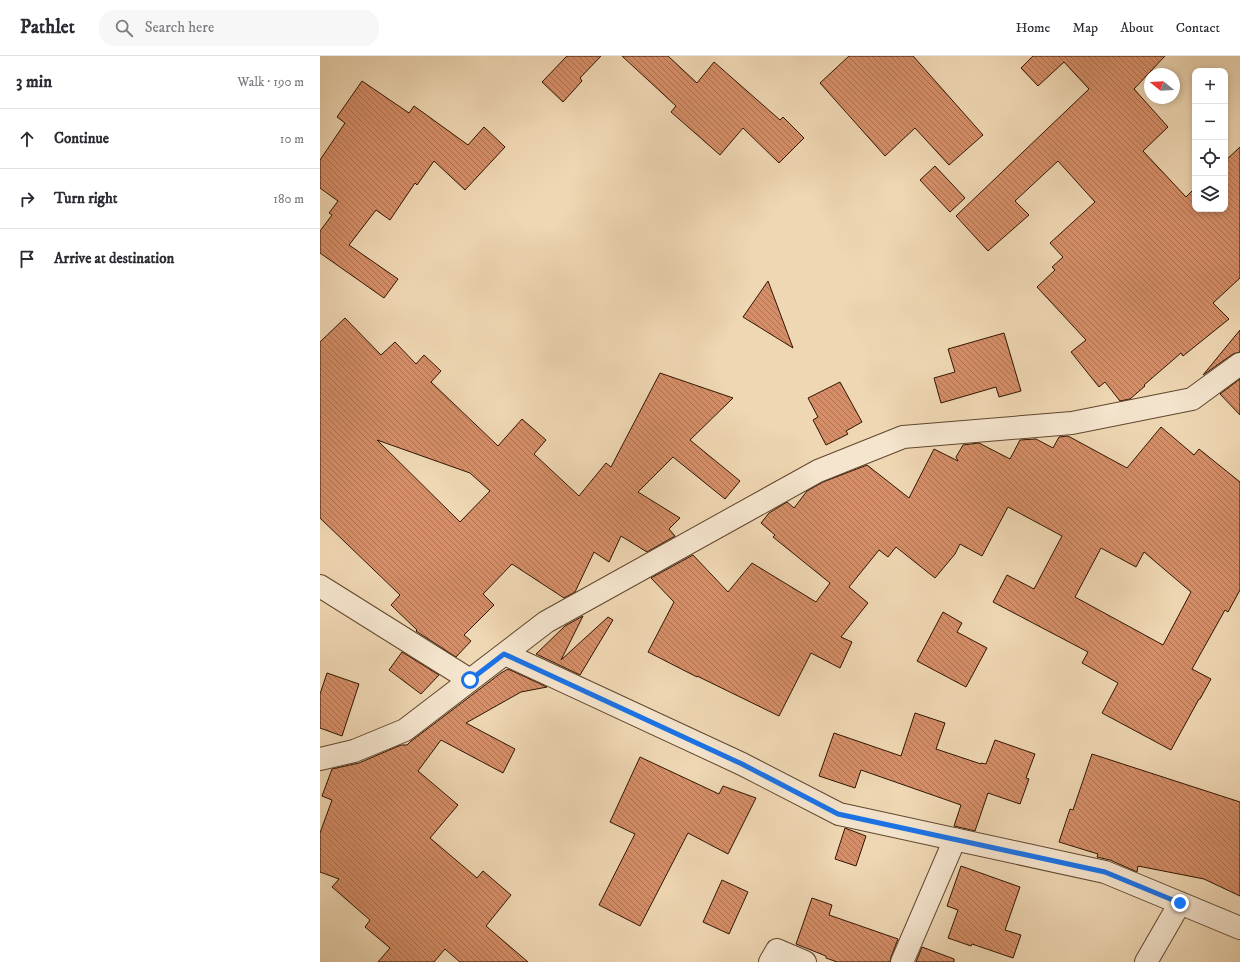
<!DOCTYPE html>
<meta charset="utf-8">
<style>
body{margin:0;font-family:"IM FELL DW Pica",serif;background:#f7f7f7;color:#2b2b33}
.controls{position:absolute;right:12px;top:12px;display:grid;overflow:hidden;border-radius:8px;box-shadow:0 2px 6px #0003}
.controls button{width:36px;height:36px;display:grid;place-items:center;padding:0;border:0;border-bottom:1px solid #e1e1e2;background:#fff;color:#2b2b33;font:20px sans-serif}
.compass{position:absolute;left:824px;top:12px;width:36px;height:36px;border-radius:50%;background:#fff;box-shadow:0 2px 6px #0003;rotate:288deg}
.stop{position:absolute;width:12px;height:12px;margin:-9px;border:3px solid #1a73e8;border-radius:50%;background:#fff}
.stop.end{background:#1a73e8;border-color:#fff;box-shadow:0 1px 4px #0008}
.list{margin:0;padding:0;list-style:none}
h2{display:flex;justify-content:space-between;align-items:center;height:52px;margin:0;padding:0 16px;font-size:17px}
h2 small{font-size:13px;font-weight:400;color:#7c7c81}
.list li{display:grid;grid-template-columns:26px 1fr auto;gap:12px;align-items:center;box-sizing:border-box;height:60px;padding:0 16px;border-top:1px solid #e1e1e2}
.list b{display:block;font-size:15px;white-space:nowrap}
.list em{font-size:13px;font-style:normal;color:#7c7c81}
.icon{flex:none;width:22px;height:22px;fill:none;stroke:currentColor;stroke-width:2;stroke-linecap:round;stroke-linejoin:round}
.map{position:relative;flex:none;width:920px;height:906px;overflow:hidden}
header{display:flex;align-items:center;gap:24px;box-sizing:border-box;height:56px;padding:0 20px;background:#fff;border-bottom:1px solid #e1e1e2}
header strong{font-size:19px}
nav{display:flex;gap:22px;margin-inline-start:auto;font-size:14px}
.search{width:280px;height:36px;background:#f7f7f7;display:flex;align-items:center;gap:10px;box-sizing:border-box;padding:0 14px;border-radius:16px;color:#7c7c81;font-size:15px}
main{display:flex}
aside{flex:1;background:#fff}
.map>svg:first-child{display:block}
.building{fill:url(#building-back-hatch);stroke:#301500;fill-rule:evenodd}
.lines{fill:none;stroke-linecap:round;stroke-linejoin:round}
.minor-casing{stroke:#60462d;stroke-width:24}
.minor{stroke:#f5e5ce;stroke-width:22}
.route{stroke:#1a73e8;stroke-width:5}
</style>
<header>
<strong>Pathlet</strong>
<div class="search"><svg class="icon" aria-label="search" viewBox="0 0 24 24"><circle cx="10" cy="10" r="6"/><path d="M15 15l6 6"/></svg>Search here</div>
<nav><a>Home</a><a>Map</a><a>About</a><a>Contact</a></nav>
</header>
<main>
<aside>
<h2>3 min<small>Walk · 190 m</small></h2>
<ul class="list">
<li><svg class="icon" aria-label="ahead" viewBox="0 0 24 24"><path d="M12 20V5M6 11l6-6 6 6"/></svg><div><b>Continue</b></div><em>10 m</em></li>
<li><svg class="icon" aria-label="right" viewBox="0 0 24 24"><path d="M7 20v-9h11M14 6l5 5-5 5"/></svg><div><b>Turn right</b></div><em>180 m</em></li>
<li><svg class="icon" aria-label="arrive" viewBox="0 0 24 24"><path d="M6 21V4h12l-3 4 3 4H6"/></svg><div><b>Arrive at destination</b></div></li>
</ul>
</aside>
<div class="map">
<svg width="920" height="906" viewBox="0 0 920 906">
<defs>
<pattern id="building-back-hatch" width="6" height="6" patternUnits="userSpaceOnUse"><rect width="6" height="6" fill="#d58e68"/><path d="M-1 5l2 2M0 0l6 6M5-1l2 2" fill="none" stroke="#ad7353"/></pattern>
</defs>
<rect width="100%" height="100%" fill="#efd7b3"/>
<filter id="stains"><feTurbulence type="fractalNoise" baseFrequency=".005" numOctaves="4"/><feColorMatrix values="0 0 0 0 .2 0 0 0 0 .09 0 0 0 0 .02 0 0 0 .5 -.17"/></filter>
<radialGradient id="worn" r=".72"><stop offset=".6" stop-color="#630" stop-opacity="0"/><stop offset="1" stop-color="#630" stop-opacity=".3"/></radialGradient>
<path class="building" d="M247 0H281L260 22 262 25 243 46 222 26Z
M302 0H348L377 27 394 6 460 64 463 61 484 82 459 107 423 72 400 99 351 56 356 50Z
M529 0H593L663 79 629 109 595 72 565 100 500 27Z
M713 0H845L814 33 848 71 823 95 866 141 875 132V153H905V105L920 91V222L893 247 909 263 863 300 861 297 824 329 825 330 810 343 800 345 785 326 779 331 751 296 766 284 717 231 735 214 732 211 743 201 730 187 775 146 738 105 695 145 709 159 668 195 636 160 769 33 744 6 718 30 701 12Z
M42 25 89 57 94 50 148 89 164 71 185 91 145 134 114 105 97 129 95 127 70 164 56 154 29 189 78 223 64 242 0 197V175L12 159 9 157 18 145 0 132V104L25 67 17 61Z
M615 110 645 142 630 156 600 124Z
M448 225 473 292 423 261Z
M25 262 61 299 75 286 96 308 104 299 121 315 111 326 178 390 202 363 226 384 214 398 259 440 286 407 291 411 340 317 413 342 370 384 420 425 405 443 353 401 318 436 360 462 349 473 355 480 327 496 301 480 289 506 274 496 255 536 244 542 192 508 163 538 174 549 144 579 151 585 136 601 96 575 97 574 71 549 80 539 0 462V286ZM57 384 150 417 170 435 140 466Z
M920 274V296L913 298 883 319Z
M684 277 701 335 679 341 676 331 621 347 614 322 635 316 628 293Z
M920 323V359L900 338Z
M520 326 542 366 526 375 528 378 506 389 493 364 498 361 488 342Z
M841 371 874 399 879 393 920 426V534L908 556 905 554 872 613 891 623 880 643H879L851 694 782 657 798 627 762 607 768 596 673 546 687 519 714 533 742 480 688 451 662 500 640 488 635 498 615 522 576 491 568 501 559 494 529 531 548 547 521 581 532 586 520 612 491 597 459 660 377 620V621L328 596 354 546 331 522 373 499 408 536 432 507 496 546 510 527 453 481 455 479 441 467 449 457 467 446 474 452 487 435 503 426 547 409 589 442 614 393 638 405 636 401 643 389 659 387 690 403 700 384 716 383 733 392 739 381 748 380 807 412ZM781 492 816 511 824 496 871 536 843 589 755 541Z
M623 556 642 567 637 576 667 592 646 631 597 605Z
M263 560 241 604 288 561 293 564 260 619 216 598 245 570Z
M82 596 119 619 101 638 69 614Z
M188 613 227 631 201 636 146 667 195 693 183 717 121 684 98 715 138 749 110 782 157 822 163 815 191 839 166 870 208 906H140L125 893 114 906H58L70 892 45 871 50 864 12 831 19 823 0 816V777L12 744 2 740 12 713 39 707 81 689H87L90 686 181 617Z
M7 617 39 628 22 680 0 672V638Z
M595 657 625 667 616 693 661 708V707L666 708 675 684 715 698 706 722 709 723 700 748 668 737 655 775 634 770 641 749 541 714 535 732 499 720 514 677 581 700Z
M772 698 920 746V840L884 823 818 810 817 816 790 804 777 801 778 798 739 786 750 753 753 754Z
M320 701 399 738 403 730 436 742 408 798 368 777 320 870 279 849 315 778 290 766Z
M525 772 546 780 536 810 515 803Z
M641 810 700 831 685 874 701 879 693 902 652 888 651 890 628 882 638 854 627 850Z
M402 824 428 836 409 878 383 866Z
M492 842 512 849 509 859 578 883 571 901 570 906H517L506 902V900L476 888Z
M602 891 634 903V906H596Z"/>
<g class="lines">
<g class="minor-casing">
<path id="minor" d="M0 530 150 624
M185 598 422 708 519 758 785 816 920 872
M0 703 34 695 85 674 226 566 498 415 583 381 752 367 872 343 920 308
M450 906 457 894 485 906
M582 906 635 783
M826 906 860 847"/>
</g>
<use href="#minor" class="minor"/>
</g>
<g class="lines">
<path class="route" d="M150 624 184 598 422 708 518 758 785 816 860 847"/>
</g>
<rect width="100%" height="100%" filter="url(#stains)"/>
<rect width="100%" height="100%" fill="url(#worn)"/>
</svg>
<div class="controls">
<button>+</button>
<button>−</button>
<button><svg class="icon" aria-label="locate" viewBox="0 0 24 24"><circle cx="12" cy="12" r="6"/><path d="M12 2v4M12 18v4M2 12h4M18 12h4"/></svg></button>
<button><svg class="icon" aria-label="layers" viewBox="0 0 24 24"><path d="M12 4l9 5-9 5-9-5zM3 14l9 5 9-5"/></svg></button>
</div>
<svg class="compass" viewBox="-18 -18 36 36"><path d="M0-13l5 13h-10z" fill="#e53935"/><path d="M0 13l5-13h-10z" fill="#7c7c81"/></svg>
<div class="stop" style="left:150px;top:624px"></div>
<div class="stop end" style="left:860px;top:847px"></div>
</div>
</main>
